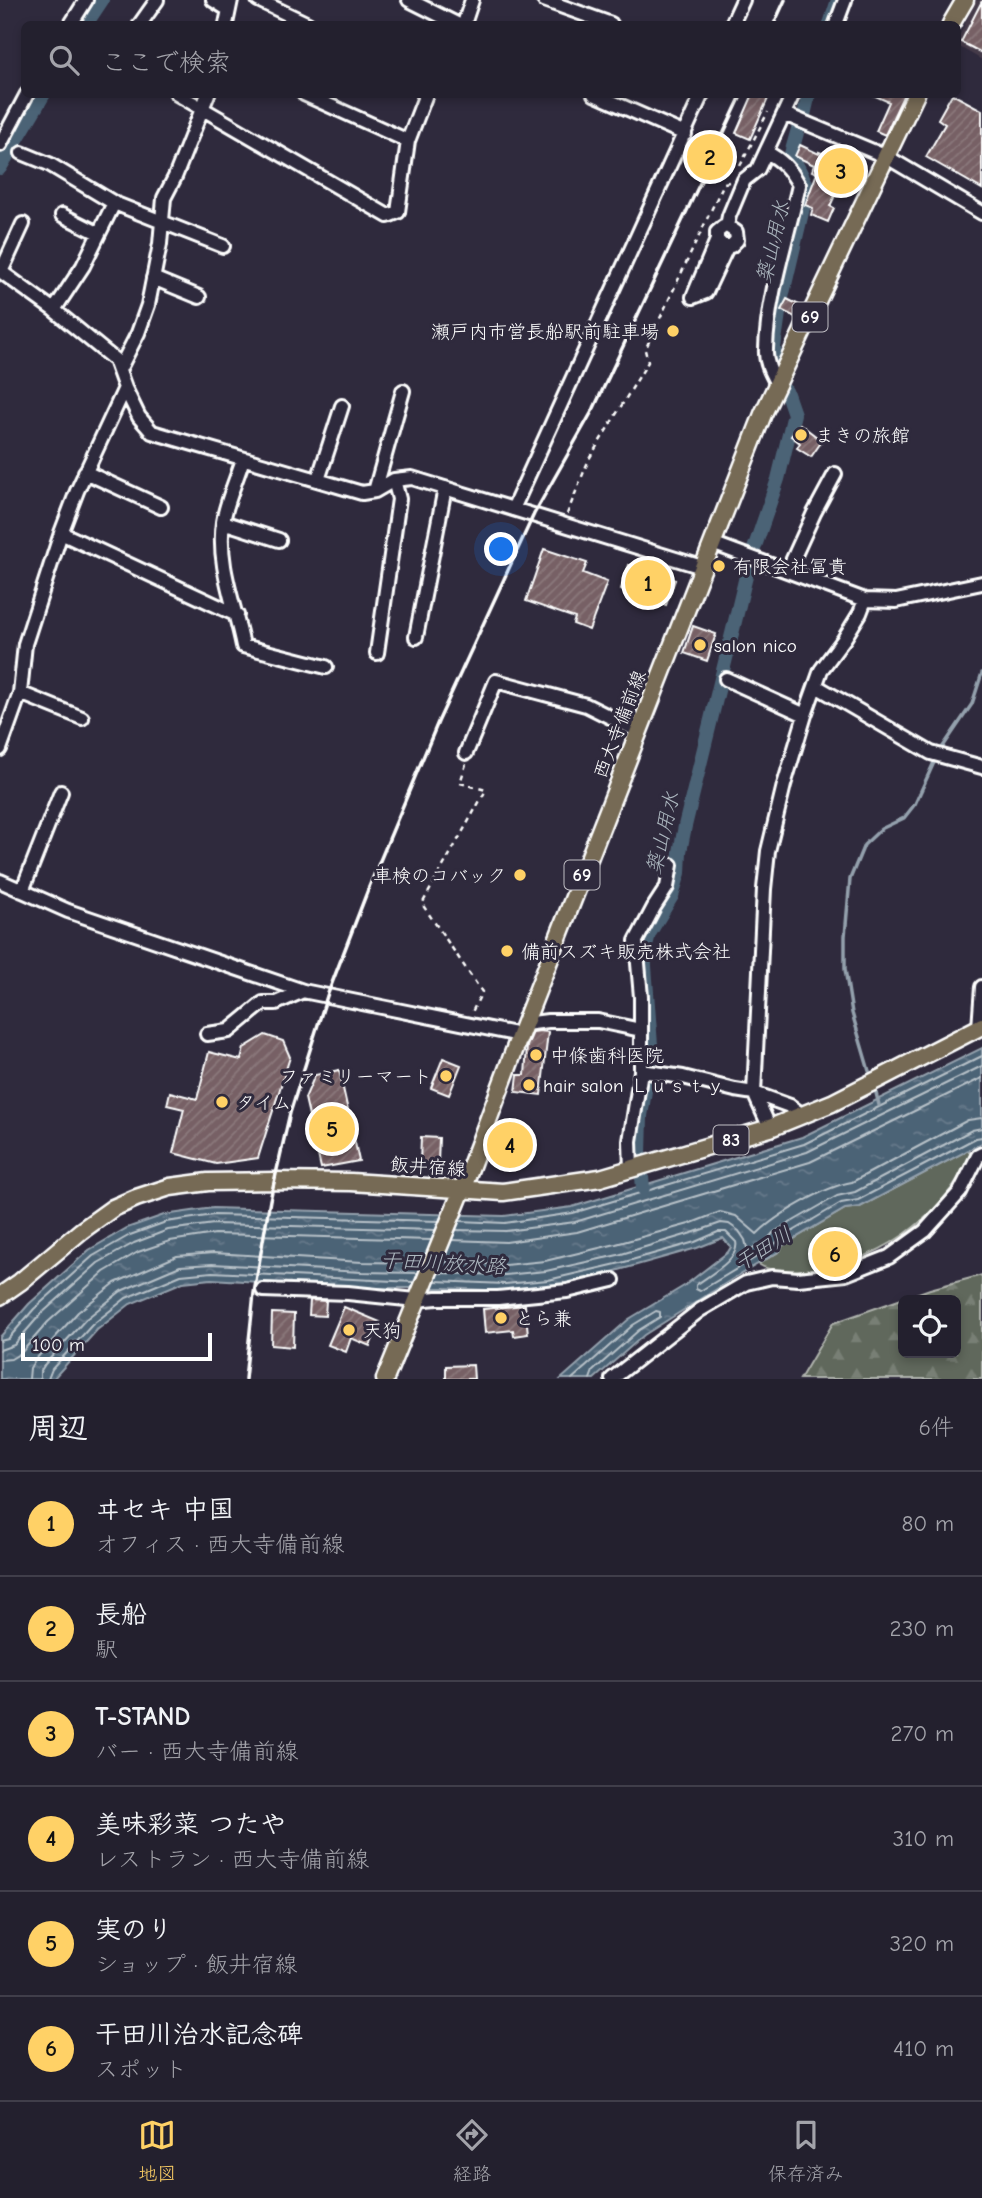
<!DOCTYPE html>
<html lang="ja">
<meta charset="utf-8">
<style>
body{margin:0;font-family:"Comic Neue","Klee One",sans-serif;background:#2f2d3a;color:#f1f3f6}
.controls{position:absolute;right:21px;bottom:21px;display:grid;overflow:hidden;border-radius:10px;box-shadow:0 4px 10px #0003}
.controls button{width:63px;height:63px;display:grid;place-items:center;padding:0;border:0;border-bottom:2px solid #403e4a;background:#23202e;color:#f1f3f6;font:35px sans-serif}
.scale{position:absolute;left:21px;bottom:18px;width:191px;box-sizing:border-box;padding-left:7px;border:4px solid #fff;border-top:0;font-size:19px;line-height:24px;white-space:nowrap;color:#fff;-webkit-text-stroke:5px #2f2a3d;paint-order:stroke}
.you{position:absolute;left:502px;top:550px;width:24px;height:24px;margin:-18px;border:5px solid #fff;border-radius:50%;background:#1a73e8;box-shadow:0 0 0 10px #1a73e833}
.badge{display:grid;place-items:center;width:46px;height:46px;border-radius:50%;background:#ffd166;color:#111;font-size:23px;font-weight:700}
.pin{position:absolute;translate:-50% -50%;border:4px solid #fff;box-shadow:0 2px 7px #0006}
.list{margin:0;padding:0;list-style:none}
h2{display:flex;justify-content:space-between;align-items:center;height:91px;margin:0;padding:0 28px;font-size:30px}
h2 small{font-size:23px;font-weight:400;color:#a3a3aa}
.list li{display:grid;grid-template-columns:46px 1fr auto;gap:21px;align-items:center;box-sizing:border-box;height:105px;padding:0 28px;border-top:2px solid #403e4a}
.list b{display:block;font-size:26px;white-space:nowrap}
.list p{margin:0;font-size:23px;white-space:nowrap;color:#a3a3aa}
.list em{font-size:23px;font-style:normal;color:#a3a3aa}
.icon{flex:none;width:38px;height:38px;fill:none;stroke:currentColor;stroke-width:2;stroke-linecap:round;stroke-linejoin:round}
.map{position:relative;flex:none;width:982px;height:1379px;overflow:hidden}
.search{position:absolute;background:#23202e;box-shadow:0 4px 10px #0003;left:21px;right:21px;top:21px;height:77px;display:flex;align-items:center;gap:18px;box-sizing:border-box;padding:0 24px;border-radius:10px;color:#a3a3aa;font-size:26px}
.sheet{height:721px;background:#23202e}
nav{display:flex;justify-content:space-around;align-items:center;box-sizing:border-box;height:98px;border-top:2px solid #403e4a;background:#23202e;font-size:19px;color:#a3a3aa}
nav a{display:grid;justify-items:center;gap:4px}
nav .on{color:#ffd166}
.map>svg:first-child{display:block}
.built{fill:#453a49}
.forest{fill:url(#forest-firs);stroke:#b0b4ae;stroke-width:2;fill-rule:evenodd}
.park{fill:#60685c;stroke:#b0b4ae;stroke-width:2}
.water{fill:url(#water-ripples);stroke:#94a1ad;stroke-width:2}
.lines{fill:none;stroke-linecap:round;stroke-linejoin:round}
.shore{stroke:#b7c1c8;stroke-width:2}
.stream{stroke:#94a1ad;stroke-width:3.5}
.canal{stroke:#4c6376;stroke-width:14}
.building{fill:url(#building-hatch);stroke:#fff;stroke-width:2}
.minor-casing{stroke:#fff;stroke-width:18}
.major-casing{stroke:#fff;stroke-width:21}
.path{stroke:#fff;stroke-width:2.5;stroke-dasharray:5 5;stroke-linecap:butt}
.minor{stroke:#2f2a3d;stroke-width:12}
.major{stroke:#766a54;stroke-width:16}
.rail{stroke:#fff;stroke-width:3.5}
.poi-dot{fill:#ffd166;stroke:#2f2a3d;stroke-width:2.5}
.labels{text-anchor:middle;stroke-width:6;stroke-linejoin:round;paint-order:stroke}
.shield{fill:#2f2a3d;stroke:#c1bfc5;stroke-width:2}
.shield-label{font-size:18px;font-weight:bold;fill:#fff}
.poi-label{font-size:19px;fill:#fff;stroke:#2f2a3d;text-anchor:start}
.street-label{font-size:19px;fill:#fff;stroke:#2f2a3d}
.water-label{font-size:21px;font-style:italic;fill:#aeb9c1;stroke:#2f2a3d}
</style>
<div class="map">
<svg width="982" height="1379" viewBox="0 0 982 1379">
<defs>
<pattern id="forest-firs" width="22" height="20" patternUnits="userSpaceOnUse" patternTransform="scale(1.75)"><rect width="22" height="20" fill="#60685c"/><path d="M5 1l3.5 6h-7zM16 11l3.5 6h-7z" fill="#787f74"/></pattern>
<pattern id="water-ripples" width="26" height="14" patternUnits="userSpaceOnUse" patternTransform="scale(1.75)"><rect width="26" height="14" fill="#4c6376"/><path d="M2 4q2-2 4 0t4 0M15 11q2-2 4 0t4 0" fill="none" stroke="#677a8b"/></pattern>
<pattern id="building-hatch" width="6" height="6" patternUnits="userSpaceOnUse" patternTransform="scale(1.75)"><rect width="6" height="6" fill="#776165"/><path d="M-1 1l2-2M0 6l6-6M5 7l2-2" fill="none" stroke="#8b797c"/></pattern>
</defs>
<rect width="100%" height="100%" fill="#2f2a3d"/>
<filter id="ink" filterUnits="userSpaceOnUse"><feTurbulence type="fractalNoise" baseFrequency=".0143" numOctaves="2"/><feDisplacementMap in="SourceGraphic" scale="14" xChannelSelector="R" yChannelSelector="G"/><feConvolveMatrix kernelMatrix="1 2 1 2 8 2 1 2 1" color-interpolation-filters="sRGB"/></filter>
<g filter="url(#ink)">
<path class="built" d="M976 0H982V60L958 46V39Z"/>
<path class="forest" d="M982 1275V1379H800L833 1323 930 1289ZM903 1300H956V1353H903Z"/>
<path class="park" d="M968 1150 971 1155C941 1220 876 1265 805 1270 788 1271 772 1273 758 1264L780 1251 782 1246 845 1209 860 1207Z"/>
<path class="water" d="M982 1048V1143L860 1207 845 1209 782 1246 780 1251 734 1278 644 1335 594 1379H561L629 1319 684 1286 728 1252 731 1247 723 1238 720 1239 697 1248 587 1279 548 1287 506 1291 445 1288H361L211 1279 183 1282 130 1304 97 1330 53 1379H0V1337L29 1304 89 1250 127 1228 164 1215 213 1208 504 1216 572 1207 802 1137Z"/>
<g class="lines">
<path class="shore" d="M460 1221 505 1223 573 1213 804 1144 982 1056
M456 1230 506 1231 575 1222 807 1152 982 1066
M452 1240 506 1242 577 1232 810 1162 982 1078
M443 1262 505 1265 545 1261 616 1244 689 1224 720 1212 736 1216 757 1234C776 1215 826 1186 852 1182L968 1120 982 1118
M439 1273 505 1275 546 1271 618 1255 692 1233 721 1223 729 1224 739 1231 745 1240 747 1248 751 1250 766 1241 774 1232 837 1196 855 1192 972 1130 982 1128
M435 1281 505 1284 548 1280 621 1263 695 1242 718 1232H726L736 1242C740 1259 709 1275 696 1285V1289L700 1291 773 1247 778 1240 841 1203 858 1200 976 1138 982 1137
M0 1341 8 1339 34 1309 93 1256 130 1235 166 1222 214 1215 439 1221
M0 1350 14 1345 40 1315 98 1263 134 1243 168 1230 214 1224 436 1230
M0 1360 11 1359 21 1353 48 1322 104 1272 138 1252 170 1241 215 1234 431 1240
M29 1379 30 1368 35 1360 78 1312 115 1283 177 1256 213 1253 362 1262 422 1263
M40 1379V1372L45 1364 86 1319 121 1291 180 1266 212 1264 362 1272 418 1273
M48 1379 52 1369 92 1325 126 1298 181 1275 212 1272 414 1282
M572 1379 633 1325 656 1311 660 1312V1317L639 1330 593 1371 590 1379"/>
<path class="stream" d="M940 751 972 704 982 673
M869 1071 852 1013 845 969V936L850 879 864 845 881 829 904 818 915 804 936 758
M876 1093 879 1105"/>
<path class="canal" d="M86 24 102 0
M830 24 838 0
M804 115 809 94
M0 168 44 94
M777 368 774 348 780 306 808 187 791 154 798 129
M753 552 778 479 794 414 786 391
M640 1154 641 1116 649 1066 651 1045 644 953 649 934 672 896 679 873 680 852 685 826 749 564
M642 1177 643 1188"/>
</g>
<path class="building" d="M982 1V53L961 42Z
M753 94H770L750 139 736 133Z
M871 94H904L885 135 876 131 889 102Z
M952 94 982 110V189L926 157 945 124 938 119Z
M800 145 819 154V152L851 164 849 169 859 174 853 188 841 183 830 206 834 208 828 222 811 215 813 208 805 205 817 173 812 171 814 165 795 156Z
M787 299 803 307 797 318 781 310Z
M800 424 822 441 811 457 797 448 800 443 791 436Z
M544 549 587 563 583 573 607 582 589 630 573 624 575 618 526 601Z
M629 565 675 580 666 605 621 589Z
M693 626 716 634 707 661 684 653Z
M540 1031 548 1032 541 1095 516 1092 518 1075H525L527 1046 533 1032Z
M265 1035 283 1041 290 1057 258 1158 216 1164 173 1153 184 1109 167 1105 170 1092 197 1099 209 1052 241 1060 244 1048Z
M443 1058 461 1065 449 1095 431 1088Z
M339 1070 359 1161 321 1168 305 1098 315 1075Z
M495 1134 534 1139 532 1153 517 1151 516 1160 492 1157Z
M421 1137 439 1138 438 1163H420Z
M310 1300 326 1301 325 1316 309 1315Z
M525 1305 528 1334 514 1336 513 1330 485 1333 483 1309Z
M344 1307 380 1322 370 1346 351 1338 346 1352 328 1345Z
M272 1313 294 1314 293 1347 271 1345Z
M473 1365 474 1379H446V1366Z"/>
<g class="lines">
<g class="minor-casing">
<path id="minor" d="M213 0 229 10
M258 0 308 24
M409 0 457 24
M544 0 611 24
M71 24 86 0
M140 24 157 0
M226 24 231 0
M464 24 472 0
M732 24 743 0
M836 24 845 0
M177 94 388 216 398 212 408 141 426 94
M304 94 408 141
M594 94 685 134
M783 118 789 116 887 157 982 213
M0 145 27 94
M766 152C782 160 790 169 799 185 788 235 767 298 766 349 765 362 771 373 777 384
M22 153 49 164 114 203 223 246
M62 215 98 233
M727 226 729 216 744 180 758 169 793 94
M0 271 54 310 115 360 125 388 77 491 61 533 25 644 20 693 0 749
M1 272 23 224
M153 278 199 297
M693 297 717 240V232L723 227 727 226 736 232 737 240 731 246H723L717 240
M693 297 706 292 727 247
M54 310 83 266 114 203
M119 370 138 333 148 305 160 244 164 198 175 177 208 94
M125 388 139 417 152 432 362 493 375 491 394 480 412 478 702 567
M243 459C237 478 226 503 223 522 217 565 235 605 243 646L326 667
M85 472 161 507
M318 480 342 406
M375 491 403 391
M513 509 702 94
M223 522 279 540
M61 533 237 615
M712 543 865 600 896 601 982 583
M788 570 814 513 835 474
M416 637 445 488
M377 653 399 499 394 480
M726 679 805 715
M816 686 931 753 982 767
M20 693 82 718
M466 753 496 681 586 705 638 731
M0 881 68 911 303 991 520 1035
M22 891 61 792
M525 1024 548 1021H598L641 1030
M979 1028 982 987
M207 1034 229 1031 263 1003H276L303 991
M641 1071 683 1077 735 1090 754 1093 790 1106 802 1115
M770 1128 754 1093 764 889 768 851 784 785 805 715 821 670 844 639 860 613 865 600
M631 1169 630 1141 641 1071V997L636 941 654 907 667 887 671 865
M263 1290 348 1293 416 1300 437 1298H498L567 1291 613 1280
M612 1379 700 1310 746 1283 772 1277 798 1279 846 1274 889 1257 925 1231 960 1192 978 1156 982 1154"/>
</g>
<g class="major-casing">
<path id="major" d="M951 24 965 0
M0 1296 20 1282 81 1231 113 1208 136 1198 170 1187 208 1182 274 1181 351 1182 503 1192 600 1178 770 1128 832 1103 982 1026
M385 1379 462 1190 520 1035 763 414 916 94"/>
</g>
<path class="path" d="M740 166 768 112
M567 514 589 459 648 362 645 350 724 183 729 182
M466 764 460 783 486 790 422 904 482 992 472 1012"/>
<use href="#minor" class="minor"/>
<use href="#major" class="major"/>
<path class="rail" d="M774 24 785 0
M245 1379 254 1293 270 1200 290 1113 327 996 369 887 438 722 534 514 594 408 742 94"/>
</g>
</g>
<g class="poi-dot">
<circle cx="673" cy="331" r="7"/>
<circle cx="801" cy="435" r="7"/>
<circle cx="719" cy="566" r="7"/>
<circle cx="700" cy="645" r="7"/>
<circle cx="520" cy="875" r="7"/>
<circle cx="507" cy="951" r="7"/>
<circle cx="536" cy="1055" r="7"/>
<circle cx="446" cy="1076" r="7"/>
<circle cx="529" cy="1085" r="7"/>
<circle cx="222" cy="1102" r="7"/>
<circle cx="501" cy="1318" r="7"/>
<circle cx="349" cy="1330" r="7"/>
</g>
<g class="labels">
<g class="shield">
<rect x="792.5" y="302.5" width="35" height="29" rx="5"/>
<rect x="564.5" y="860.5" width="35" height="29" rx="5"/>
<rect x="713.5" y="1125.5" width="35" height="29" rx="5"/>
</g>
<g class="shield-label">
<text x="810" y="323">69</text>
<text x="582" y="881">69</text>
<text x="731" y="1146">83</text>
</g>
<g class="poi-label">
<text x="659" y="338" text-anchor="end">瀬戸内市営長船駅前駐車場</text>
<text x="815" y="442">まきの旅館</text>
<text x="733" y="573">有限会社冨貴</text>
<text x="714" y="652">salon nico</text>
<text x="506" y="882" text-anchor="end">車検のコバック</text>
<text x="521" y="958">備前スズキ販売株式会社</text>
<text x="550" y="1062">中條歯科医院</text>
<text x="432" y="1083" text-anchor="end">ファミリーマート</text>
<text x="543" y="1092">hair salon Ｌｕｓｔｙ</text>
<text x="236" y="1109">タイム</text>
<text x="515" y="1325">とら兼</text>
<text x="363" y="1337">天狗</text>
</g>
<g class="street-label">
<text transform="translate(619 724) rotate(-69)" y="7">西大寺備前線</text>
<text transform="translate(428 1166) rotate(4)" y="7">飯井宿線</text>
</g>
<g class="water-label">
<text transform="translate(773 242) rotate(-77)" y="7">築山用水</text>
<text transform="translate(663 833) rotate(-77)" y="7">築山用水</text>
<text transform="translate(763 1249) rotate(-32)" y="7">干田川</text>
<text transform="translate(443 1263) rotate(3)" y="7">干田川放水路</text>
</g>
</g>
</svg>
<div class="controls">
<button><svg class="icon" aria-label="locate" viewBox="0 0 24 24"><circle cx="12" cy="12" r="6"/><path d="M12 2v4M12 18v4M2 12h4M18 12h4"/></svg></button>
</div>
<div class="scale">100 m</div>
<div class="you"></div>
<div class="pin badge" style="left:648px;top:583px">1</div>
<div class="pin badge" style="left:710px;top:157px">2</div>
<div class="pin badge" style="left:841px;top:171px">3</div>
<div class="pin badge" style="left:510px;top:1145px">4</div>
<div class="pin badge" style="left:332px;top:1129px">5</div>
<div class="pin badge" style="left:835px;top:1254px">6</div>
<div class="search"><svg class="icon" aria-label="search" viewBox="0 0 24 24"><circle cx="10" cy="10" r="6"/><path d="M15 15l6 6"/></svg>ここで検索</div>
</div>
<section class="sheet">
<h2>周辺<small>6件</small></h2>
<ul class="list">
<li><span class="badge">1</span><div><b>ヰセキ 中国</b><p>オフィス · 西大寺備前線</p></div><em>80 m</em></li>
<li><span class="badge">2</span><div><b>長船</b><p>駅</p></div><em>230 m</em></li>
<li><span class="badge">3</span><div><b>T-STAND</b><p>バー · 西大寺備前線</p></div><em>270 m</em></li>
<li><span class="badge">4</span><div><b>美味彩菜 つたや</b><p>レストラン · 西大寺備前線</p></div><em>310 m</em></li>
<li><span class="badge">5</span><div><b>実のり</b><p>ショップ · 飯井宿線</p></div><em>320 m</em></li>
<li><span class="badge">6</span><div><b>干田川治水記念碑</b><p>スポット</p></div><em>410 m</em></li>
</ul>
</section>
<nav>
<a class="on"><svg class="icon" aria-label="map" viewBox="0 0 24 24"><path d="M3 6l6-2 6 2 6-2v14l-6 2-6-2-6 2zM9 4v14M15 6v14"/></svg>地図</a>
<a><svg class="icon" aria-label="directions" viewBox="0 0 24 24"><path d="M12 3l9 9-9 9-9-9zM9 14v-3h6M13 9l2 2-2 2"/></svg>経路</a>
<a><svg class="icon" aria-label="saved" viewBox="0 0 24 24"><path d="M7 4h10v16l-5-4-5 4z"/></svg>保存済み</a>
</nav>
